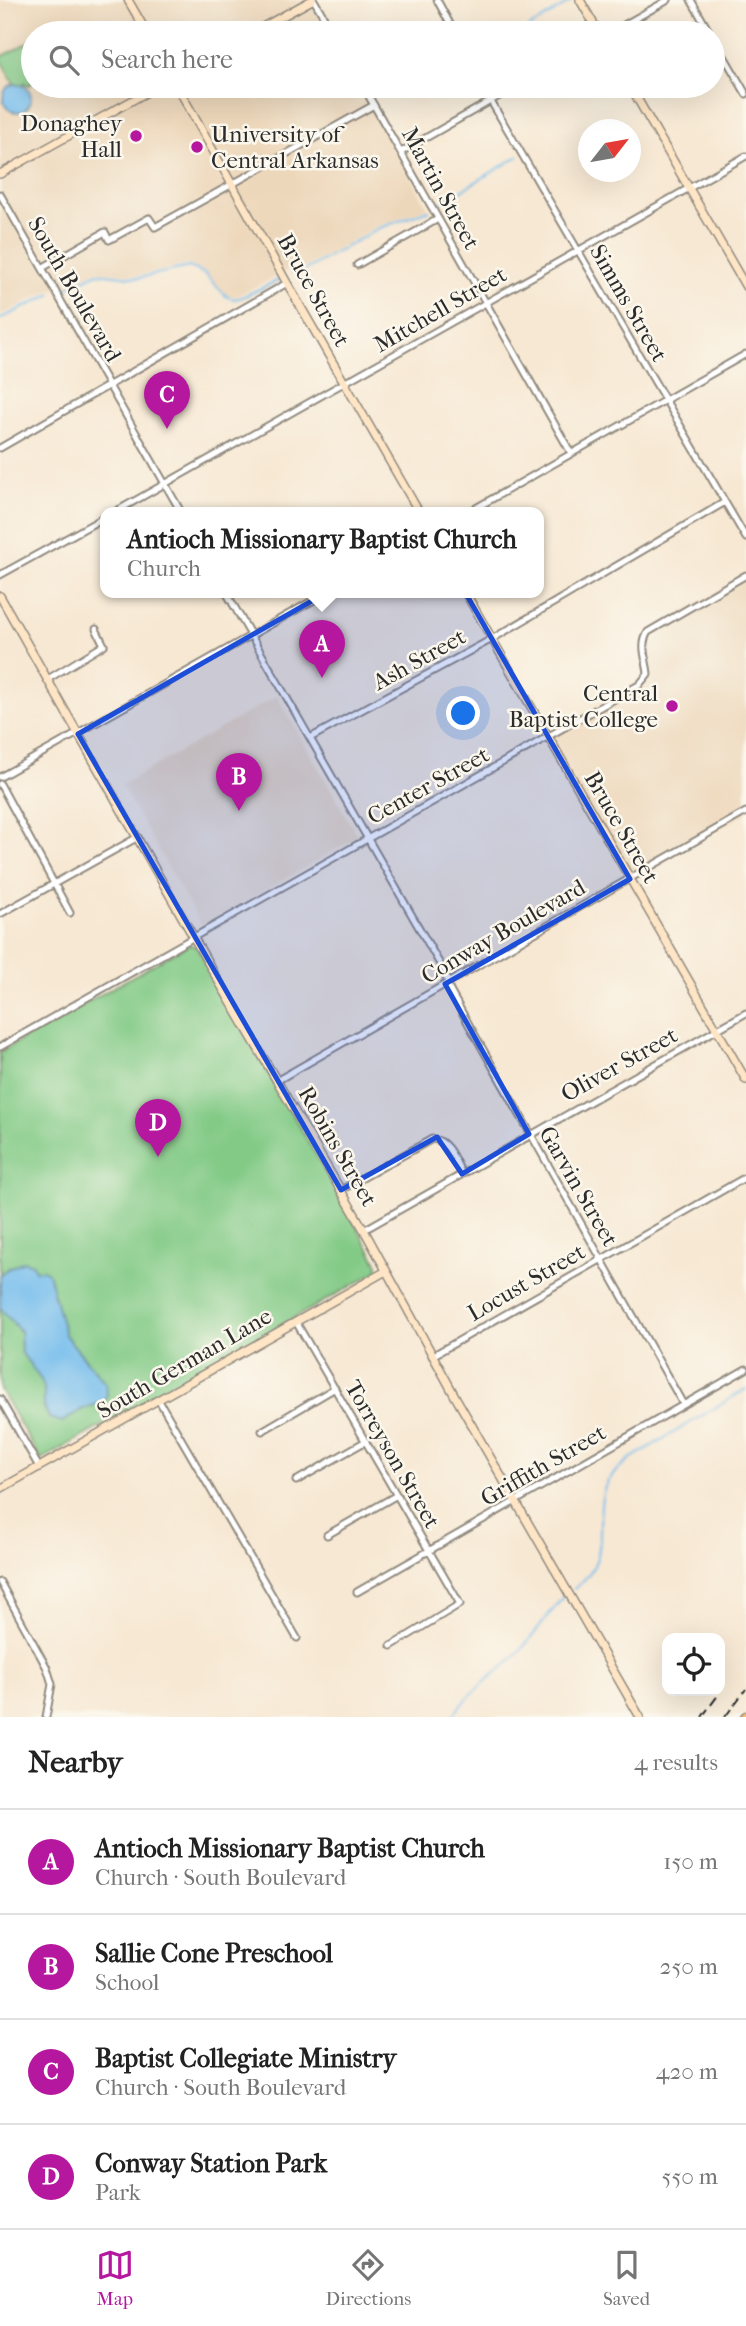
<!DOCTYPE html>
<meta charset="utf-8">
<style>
body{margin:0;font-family:"IM FELL French Canon",serif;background:#f6f6f6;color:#222}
.controls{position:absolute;right:21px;bottom:21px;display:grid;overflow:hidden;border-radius:14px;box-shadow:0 7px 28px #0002}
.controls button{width:63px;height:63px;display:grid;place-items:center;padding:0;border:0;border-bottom:2px solid #e0e0e0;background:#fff;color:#222;font:35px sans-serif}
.compass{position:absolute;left:578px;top:119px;width:63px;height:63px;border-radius:50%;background:#fff;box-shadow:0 7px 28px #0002;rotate:59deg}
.you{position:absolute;left:464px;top:714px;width:24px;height:24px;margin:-18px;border:5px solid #fff;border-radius:50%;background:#1a73e8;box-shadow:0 0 0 10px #1a73e833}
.badge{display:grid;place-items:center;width:46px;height:46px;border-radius:50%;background:#b5179e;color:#fff;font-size:23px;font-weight:700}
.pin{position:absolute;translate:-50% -58px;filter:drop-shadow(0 2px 4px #0008)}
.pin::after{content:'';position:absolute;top:37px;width:24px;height:21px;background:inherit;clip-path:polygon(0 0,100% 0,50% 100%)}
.popup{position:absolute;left:100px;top:507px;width:444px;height:91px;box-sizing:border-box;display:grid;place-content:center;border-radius:14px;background:#fff;filter:drop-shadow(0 2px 5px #0005);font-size:23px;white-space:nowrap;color:#767676}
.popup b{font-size:26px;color:#222}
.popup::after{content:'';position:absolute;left:50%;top:100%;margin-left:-14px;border:14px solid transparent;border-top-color:#fff}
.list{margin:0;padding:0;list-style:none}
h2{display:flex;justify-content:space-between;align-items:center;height:91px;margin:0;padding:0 28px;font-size:30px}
h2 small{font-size:23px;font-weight:400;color:#767676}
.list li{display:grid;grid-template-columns:46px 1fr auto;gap:21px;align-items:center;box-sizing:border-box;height:105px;padding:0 28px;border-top:2px solid #e0e0e0}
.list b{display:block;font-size:26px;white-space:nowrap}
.list p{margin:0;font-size:23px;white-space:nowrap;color:#767676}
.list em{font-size:23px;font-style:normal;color:#767676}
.icon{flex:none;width:38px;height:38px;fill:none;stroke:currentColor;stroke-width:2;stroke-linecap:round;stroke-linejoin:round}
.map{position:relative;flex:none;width:746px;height:1717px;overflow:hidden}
.search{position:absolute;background:#fff;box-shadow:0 7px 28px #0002;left:21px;right:21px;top:21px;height:77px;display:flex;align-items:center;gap:18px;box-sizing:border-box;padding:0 24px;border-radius:38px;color:#767676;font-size:26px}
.sheet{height:511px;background:#fff}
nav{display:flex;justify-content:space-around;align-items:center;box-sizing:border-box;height:98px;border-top:2px solid #e0e0e0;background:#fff;font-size:19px;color:#767676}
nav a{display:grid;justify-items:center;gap:4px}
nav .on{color:#b5179e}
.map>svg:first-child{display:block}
.built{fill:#edd7ba}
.green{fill:#82ca86;stroke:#567a58;stroke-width:2}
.water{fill:#75bded;stroke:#50748c;stroke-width:2}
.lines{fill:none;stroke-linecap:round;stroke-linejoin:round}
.stream{stroke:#75bded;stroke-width:2}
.street-casing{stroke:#918a7f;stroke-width:9}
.secondary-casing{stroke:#918a7f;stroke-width:10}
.primary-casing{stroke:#918a7f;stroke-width:11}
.street{stroke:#fff;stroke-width:5}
.secondary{stroke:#fee5c5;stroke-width:7}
.primary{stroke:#fcbd6e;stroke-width:8}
.rail{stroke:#2b2b2b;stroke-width:2;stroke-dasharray:10 5;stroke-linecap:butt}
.marked{fill:#1d4ed8;fill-opacity:0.2;stroke:#1d4ed8;stroke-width:5;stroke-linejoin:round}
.poi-dot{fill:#b5179e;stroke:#fbf7ec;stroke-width:2.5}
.labels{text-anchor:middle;stroke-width:5;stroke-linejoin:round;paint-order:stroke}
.poi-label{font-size:23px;fill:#2b2b2b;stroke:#fbf7ec;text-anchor:end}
.street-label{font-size:23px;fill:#2b2b2b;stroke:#fbf7ec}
</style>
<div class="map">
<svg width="746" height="1717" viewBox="0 0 746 1717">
<rect width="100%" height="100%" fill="#fbf7ec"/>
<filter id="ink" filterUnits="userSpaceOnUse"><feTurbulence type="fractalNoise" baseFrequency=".0143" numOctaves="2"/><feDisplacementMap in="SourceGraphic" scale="14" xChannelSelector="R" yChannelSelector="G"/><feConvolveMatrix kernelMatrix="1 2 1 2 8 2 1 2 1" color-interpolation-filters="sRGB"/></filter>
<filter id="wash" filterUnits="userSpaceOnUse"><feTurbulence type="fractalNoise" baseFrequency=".00686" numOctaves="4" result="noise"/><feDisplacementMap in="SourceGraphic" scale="28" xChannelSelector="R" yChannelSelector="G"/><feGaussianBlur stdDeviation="1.57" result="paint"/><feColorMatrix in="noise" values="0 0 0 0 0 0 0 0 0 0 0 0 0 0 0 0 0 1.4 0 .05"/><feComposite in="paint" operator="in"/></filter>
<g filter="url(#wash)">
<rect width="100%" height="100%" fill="#f7e8d3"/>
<path class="built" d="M0 0H310L329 33H33V86H359L428 208 374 228 301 270H288L235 297 225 294 205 272 187 265 137 276 96 271 36 297 0 316Z
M746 575V813L630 879 548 737 648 674V632Z
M277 696 358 837 202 927 121 785Z"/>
<path class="green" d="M32 40 33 83 29 85 24 83 23 85 14 84 0 58Z
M189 944 197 947 378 1264V1271L41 1460 0 1390V1052Z"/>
<path class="water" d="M3 98a14 14 0 1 1 28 0a14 14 0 1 1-28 0Z
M24 1261 33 1264 35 1270H43L48 1273 65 1335 106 1384 107 1394 104 1402 83 1409 62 1422 49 1418 44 1407V1388L41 1380 21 1352 20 1331 0 1308V1275L7 1269Z"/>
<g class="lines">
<path class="stream" d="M521 33 573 0
M437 205 519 156
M291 273 302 272 377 229 429 210
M63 290 98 273 138 278 189 267 205 274 226 296 233 299 240 298 279 280
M0 319 52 294
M574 1589C613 1558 594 1530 603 1493 607 1478 619 1468 630 1459L746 1389
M452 1717C469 1691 493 1677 515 1656 533 1638 547 1616 563 1597"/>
</g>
</g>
<g filter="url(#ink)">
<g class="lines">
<g class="street-casing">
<path id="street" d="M314 0 333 33
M437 0 455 33
M691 0 710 33
M610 33 668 0
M713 37 746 94
M363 86 571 453
M482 86 746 538
M401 152 517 86
M0 194 181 512
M357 265 438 219
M42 268 105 232 109 240 149 218 155 227 374 105
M0 448 287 283
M115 512 746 156
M469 512 746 354
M0 575 105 517
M226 592 445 973 450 991 683 1404
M48 679 104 645 96 629
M310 738 492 639 725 502
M0 777 328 592
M0 784 70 913
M0 914 138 837
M0 1047 639 685 648 674C647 660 639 646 648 632L746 575
M278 1080 746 812
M341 1190 432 1139C449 1140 455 1161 462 1174
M364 1230 746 1013
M296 1322 460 1604 391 1646
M432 1356 746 1177
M0 1399 39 1467
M158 1399 297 1638
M262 1431 335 1388
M296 1481 366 1441
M327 1535 397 1495
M0 1582 47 1668 52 1684 46 1717
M357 1592 746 1369"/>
</g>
<g class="secondary-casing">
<path id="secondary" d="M128 0 147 33
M580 0 599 33
M252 33 312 0
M177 86 287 283 419 512
M630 86 746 287
M0 174 158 86
M465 592 746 1080
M0 596 215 975 364 1230 456 1398 640 1717
M0 1489 386 1271"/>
</g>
<g class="primary-casing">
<path id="primary" d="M745 1717 746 1716"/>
</g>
<use href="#street" class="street"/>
<use href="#secondary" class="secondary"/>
<use href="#primary" class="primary"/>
<path class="rail" d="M702 1717 719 1694
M725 1717 746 1689"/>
</g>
</g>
<path class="marked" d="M431 533 630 879 445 984 529 1134 462 1174 437 1137 341 1190 78 734Z"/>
<g class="poi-dot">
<circle cx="136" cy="136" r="7"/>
<circle cx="197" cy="147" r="7"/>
<circle cx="672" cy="706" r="7"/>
</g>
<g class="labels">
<g class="poi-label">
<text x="122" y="131">Donaghey<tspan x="122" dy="26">Hall</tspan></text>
<text x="211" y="142" text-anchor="start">University of<tspan x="211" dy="26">Central Arkansas</tspan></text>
<text x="658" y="701">Central<tspan x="658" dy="26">Baptist College</tspan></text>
</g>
<g class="street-label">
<text transform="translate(441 188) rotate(61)" y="8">Martin Street</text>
<text transform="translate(75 289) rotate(60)" y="8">South Boulevard</text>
<text transform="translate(314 290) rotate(61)" y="8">Bruce Street</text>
<text transform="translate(629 303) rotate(60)" y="8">Simms Street</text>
<text transform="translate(440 309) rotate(-30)" y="8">Mitchell Street</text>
<text transform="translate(419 659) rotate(-29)" y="8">Ash Street</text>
<text transform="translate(428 785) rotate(-29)" y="8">Center Street</text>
<text transform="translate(622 827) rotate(60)" y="8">Bruce Street</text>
<text transform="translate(503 931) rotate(-30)" y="8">Conway Boulevard</text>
<text transform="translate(619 1064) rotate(-29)" y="8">Oliver Street</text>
<text transform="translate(338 1146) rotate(60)" y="8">Robins Street</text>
<text transform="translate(579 1186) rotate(60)" y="8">Garvin Street</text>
<text transform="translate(526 1282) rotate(-30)" y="8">Locust Street</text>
<text transform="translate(184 1363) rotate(-30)" y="8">South German Lane</text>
<text transform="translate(393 1454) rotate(60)" y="8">Torreyson Street</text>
<text transform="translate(543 1465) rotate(-30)" y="8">Griffith Street</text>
</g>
</g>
</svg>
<div class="controls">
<button><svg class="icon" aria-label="locate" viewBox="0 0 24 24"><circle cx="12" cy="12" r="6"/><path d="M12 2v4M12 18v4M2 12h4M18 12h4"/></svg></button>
</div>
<svg class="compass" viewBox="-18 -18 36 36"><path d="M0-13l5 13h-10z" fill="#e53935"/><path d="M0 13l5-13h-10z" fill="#767676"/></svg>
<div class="you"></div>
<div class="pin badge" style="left:322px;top:678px">A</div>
<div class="popup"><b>Antioch Missionary Baptist Church</b>Church</div>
<div class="pin badge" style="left:239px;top:811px">B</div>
<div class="pin badge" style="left:167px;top:429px">C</div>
<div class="pin badge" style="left:158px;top:1157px">D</div>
<div class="search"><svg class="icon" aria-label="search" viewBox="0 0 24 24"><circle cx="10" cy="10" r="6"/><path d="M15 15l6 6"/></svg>Search here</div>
</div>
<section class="sheet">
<h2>Nearby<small>4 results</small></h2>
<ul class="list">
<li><span class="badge">A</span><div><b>Antioch Missionary Baptist Church</b><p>Church · South Boulevard</p></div><em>150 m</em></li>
<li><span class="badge">B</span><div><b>Sallie Cone Preschool</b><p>School</p></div><em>250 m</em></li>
<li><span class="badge">C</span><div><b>Baptist Collegiate Ministry</b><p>Church · South Boulevard</p></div><em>420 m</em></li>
<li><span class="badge">D</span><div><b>Conway Station Park</b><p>Park</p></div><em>550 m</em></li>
</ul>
</section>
<nav>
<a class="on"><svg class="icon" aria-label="map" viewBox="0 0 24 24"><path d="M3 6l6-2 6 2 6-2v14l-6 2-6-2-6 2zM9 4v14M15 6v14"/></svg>Map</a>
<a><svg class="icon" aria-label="directions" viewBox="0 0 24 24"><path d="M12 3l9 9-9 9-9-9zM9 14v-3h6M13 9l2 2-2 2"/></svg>Directions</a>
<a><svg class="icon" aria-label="saved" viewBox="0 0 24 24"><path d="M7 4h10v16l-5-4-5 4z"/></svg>Saved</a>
</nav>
